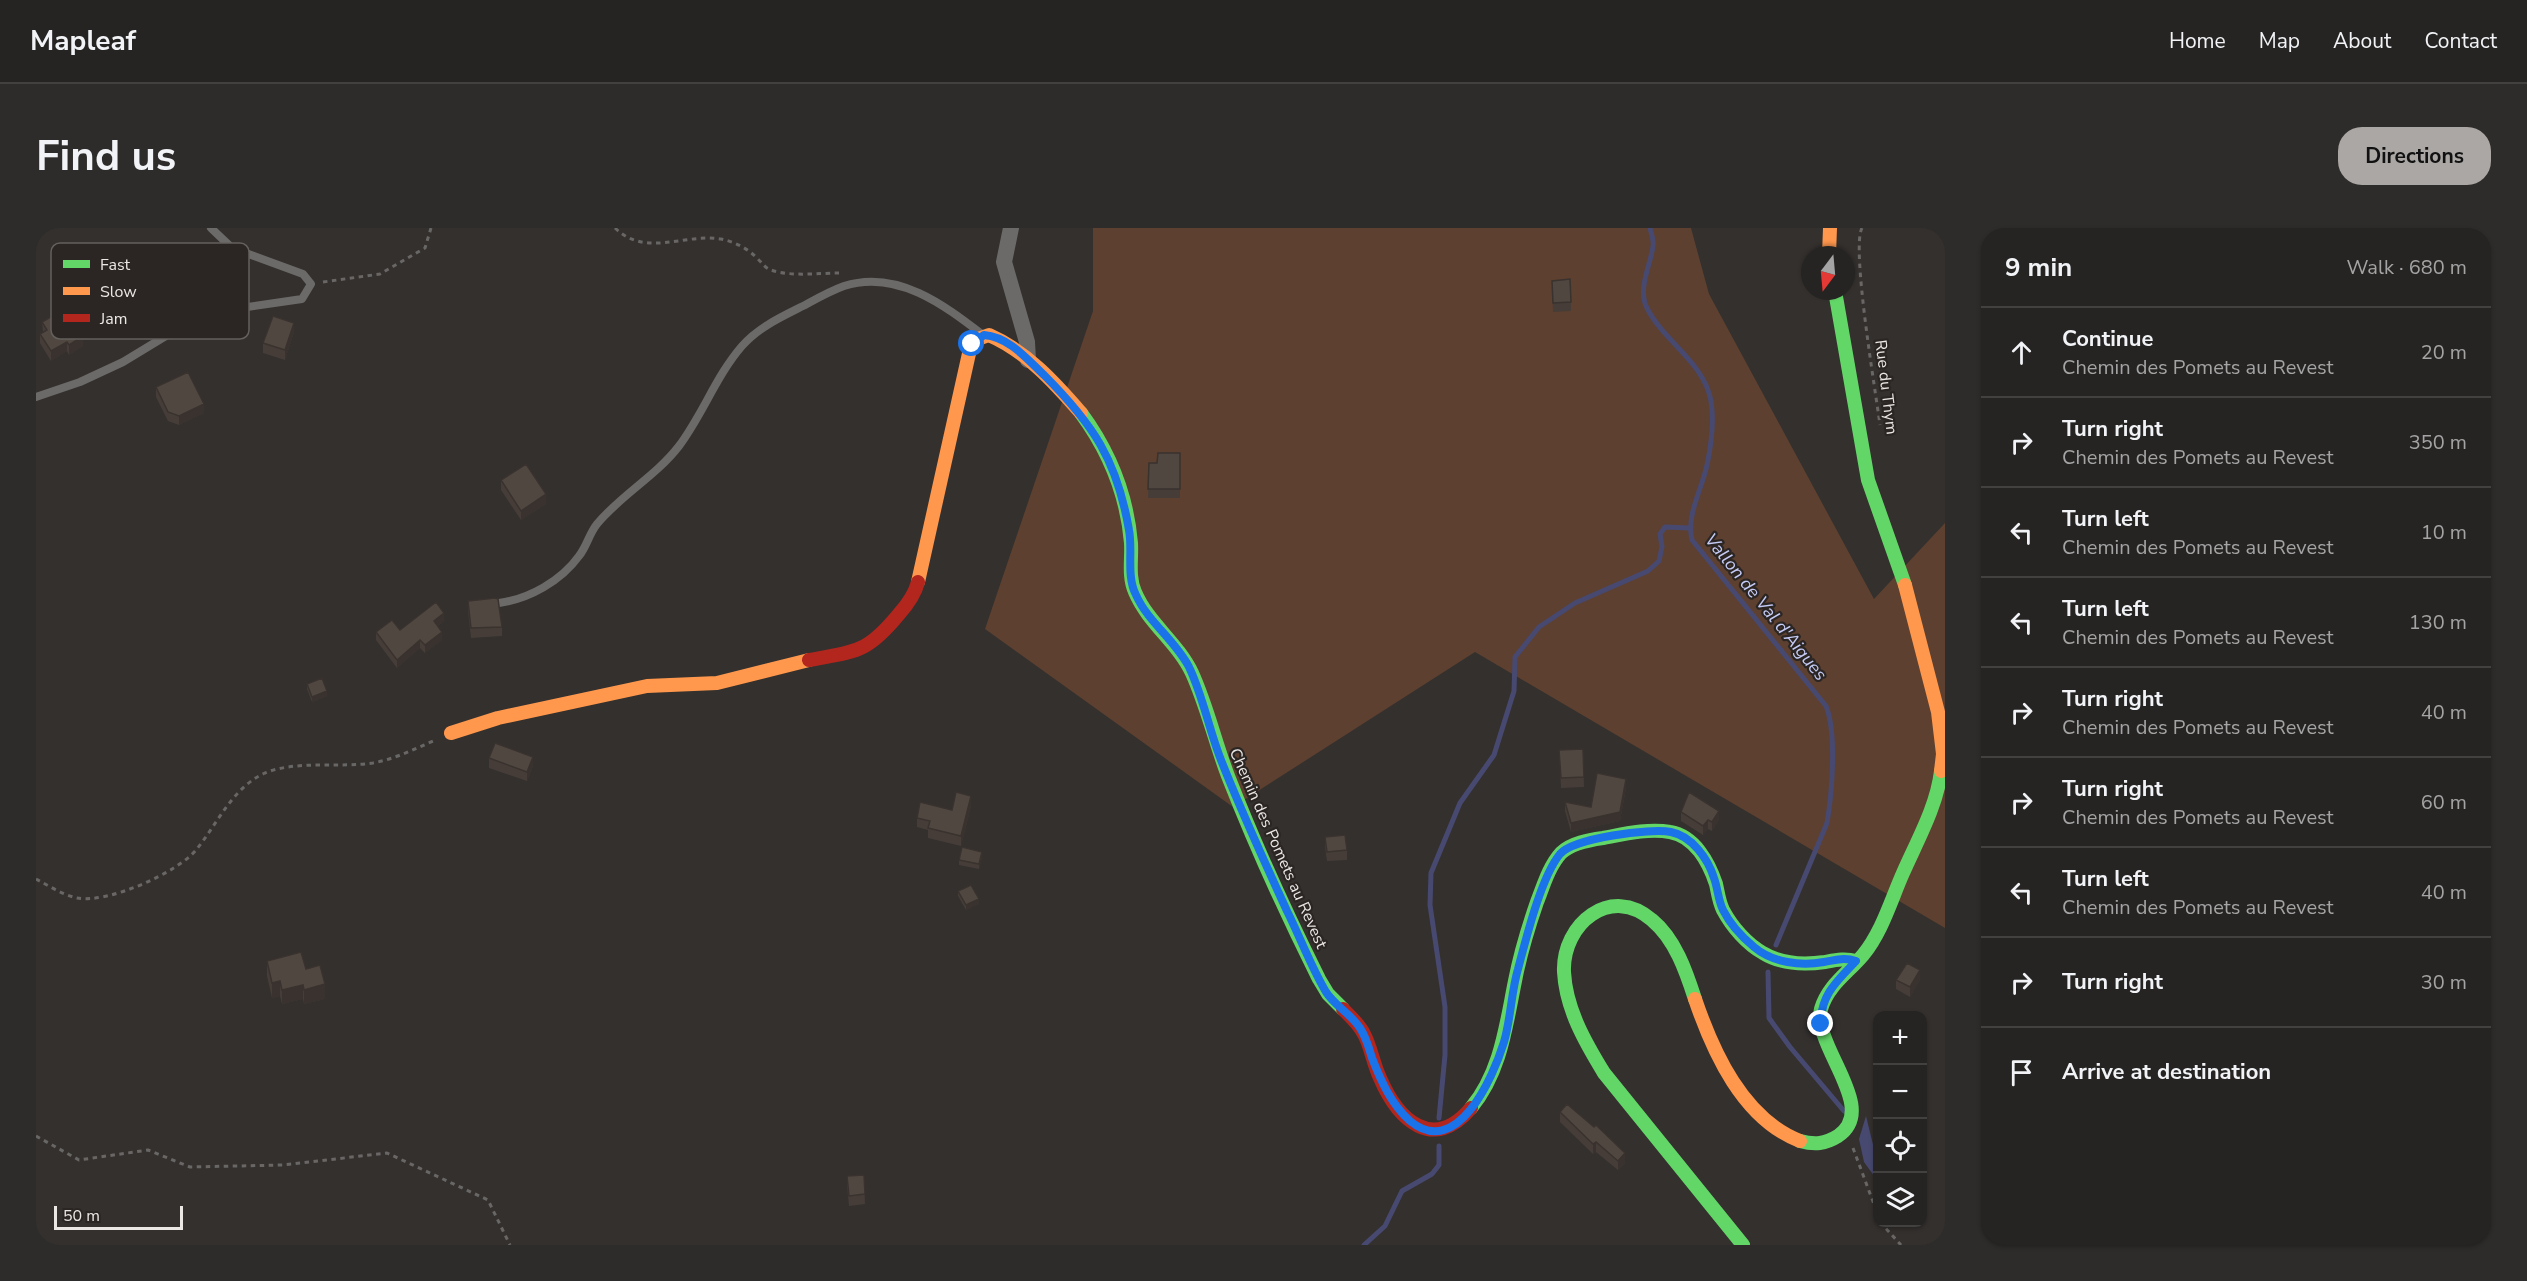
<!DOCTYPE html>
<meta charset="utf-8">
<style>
body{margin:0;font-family:"Nunito Sans",sans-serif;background:#2e2c2a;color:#f1f3f6}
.controls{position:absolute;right:18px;bottom:18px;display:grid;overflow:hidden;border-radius:12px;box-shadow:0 2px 4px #0004}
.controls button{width:54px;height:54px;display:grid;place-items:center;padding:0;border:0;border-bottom:2px solid #424140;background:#262422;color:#f1f3f6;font:30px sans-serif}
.compass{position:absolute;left:1765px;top:18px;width:54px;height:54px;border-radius:50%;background:#262422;box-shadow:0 2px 4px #0004;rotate:196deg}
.scale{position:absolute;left:18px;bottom:15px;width:129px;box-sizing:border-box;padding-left:6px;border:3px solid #eae7e5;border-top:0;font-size:16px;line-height:21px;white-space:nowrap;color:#eae7e5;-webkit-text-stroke:4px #2b2623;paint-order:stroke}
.stop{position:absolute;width:18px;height:18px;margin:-14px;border:4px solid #1a73e8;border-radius:50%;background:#fff}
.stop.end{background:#1a73e8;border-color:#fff;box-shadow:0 2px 6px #0008}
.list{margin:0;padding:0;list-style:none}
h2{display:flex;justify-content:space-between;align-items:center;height:78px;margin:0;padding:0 24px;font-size:26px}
h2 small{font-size:20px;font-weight:400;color:#a4a4a5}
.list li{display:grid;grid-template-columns:39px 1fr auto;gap:18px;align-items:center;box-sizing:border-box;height:90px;padding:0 24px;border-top:2px solid #424140}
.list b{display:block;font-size:22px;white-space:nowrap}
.list p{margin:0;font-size:20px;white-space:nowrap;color:#a4a4a5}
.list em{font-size:20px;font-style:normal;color:#a4a4a5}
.icon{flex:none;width:33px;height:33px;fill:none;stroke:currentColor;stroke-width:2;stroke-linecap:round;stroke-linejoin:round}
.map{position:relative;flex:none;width:1909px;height:1017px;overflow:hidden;border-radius:24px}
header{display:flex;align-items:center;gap:36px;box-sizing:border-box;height:84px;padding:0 30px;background:#262422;border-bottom:2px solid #424140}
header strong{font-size:28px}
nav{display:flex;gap:33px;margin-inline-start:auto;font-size:21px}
.intro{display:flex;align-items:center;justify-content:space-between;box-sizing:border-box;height:144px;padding:0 36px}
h1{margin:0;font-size:42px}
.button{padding:15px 27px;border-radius:24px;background:#aaa7a5;color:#111;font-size:21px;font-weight:700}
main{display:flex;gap:36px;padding:0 36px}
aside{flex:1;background:#262422;border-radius:24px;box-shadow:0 2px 4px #0004}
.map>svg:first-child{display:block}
.green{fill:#5d402f}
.water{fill:#484970}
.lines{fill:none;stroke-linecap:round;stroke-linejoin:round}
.stream{stroke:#484970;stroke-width:5}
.path{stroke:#696766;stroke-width:3;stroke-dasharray:4.5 4.5;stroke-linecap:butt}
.lane{stroke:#6c6a68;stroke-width:8}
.street{stroke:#6c6a68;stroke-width:16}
.fast{stroke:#63d668;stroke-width:14}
.slow{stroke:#ff974d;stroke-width:14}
.jam{stroke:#b3261e;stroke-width:14}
.wall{fill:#463d38}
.shaded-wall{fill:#39322e}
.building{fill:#514741;stroke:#39322e;stroke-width:1.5}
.route{stroke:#1a73e8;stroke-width:8}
.labels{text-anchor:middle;stroke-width:4.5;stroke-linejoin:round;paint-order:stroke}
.street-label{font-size:16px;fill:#eae7e5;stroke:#2b2623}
.water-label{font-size:18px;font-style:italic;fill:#c6cbf6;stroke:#2b2623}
.key{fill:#2b2623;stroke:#64605d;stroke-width:1.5}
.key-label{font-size:16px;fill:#eae7e5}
</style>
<header>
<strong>Mapleaf</strong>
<nav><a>Home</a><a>Map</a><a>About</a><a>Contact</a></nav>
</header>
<div class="intro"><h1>Find us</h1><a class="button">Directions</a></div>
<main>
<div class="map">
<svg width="1909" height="1017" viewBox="0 0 1909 1017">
<rect width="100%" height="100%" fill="#33302e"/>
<path class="green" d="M1057 0H1655L1673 66 1838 371 1909 295V700L1439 424 1197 579 949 401 1057 83Z"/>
<path class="water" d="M1830 888 1841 933V952L1828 934 1823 911Z"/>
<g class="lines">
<path class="stream" d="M1614 0C1615 5 1618 12 1617 18 1615 36 1601 61 1611 80 1628 114 1668 134 1675 173 1678 192 1675 218 1671 237 1666 261 1650 287 1656 312L1790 478C1801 505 1796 566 1791 595L1740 717
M1732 744 1733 790 1754 819 1808 883
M1403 890 1409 827V779L1394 677 1395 645 1424 575 1458 527 1478 463 1479 429 1503 399 1539 375 1612 343 1623 333 1626 319 1624 306 1629 299 1653 300
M1328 1017 1349 998 1366 963 1396 946 1403 937V918"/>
<path class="path" d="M579 0C610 30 648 5 685 11 699 14 711 20 721 30 726 35 729 40 735 42 755 49 783 45 804 45
M1826 0C1815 19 1840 166 1844 197
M287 54 344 46 389 20 395 0
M0 651C13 658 27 667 41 670 71 676 141 645 160 622 182 595 196 560 229 545 260 532 304 540 337 535 358 531 377 522 397 513
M0 908 43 932 112 922 154 939 247 937 351 925 452 972 474 1017
M1817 920 1842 987
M1844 994 1865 1017"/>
<path class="lane" d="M0 169 44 154 87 134 143 100 184 83 266 71 275 56 267 46 196 20 175 0
M463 375C493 371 525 353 543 328 551 318 553 306 561 296 585 267 620 248 643 218 667 186 680 148 706 118 723 99 745 89 767 78 780 71 794 63 808 58 861 41 908 77 947 107"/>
<path class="street" d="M975 0 968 34 991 114 992 132"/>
<path class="fast" d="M1799 63 1832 252 1869 357
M1045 185C1073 223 1091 268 1095 315 1096 331 1092 348 1099 364 1112 395 1142 415 1156 445 1171 478 1179 514 1192 548 1219 617 1250 685 1283 751L1292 766 1307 781
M1659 771C1650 743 1639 711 1616 692 1575 656 1526 696 1528 744 1530 781 1549 814 1568 845L1707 1017
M1435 880C1465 844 1470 797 1479 753 1484 727 1492 700 1501 674 1507 659 1513 638 1525 625 1535 615 1553 612 1567 610 1588 606 1613 600 1634 604 1659 608 1673 635 1680 656 1682 665 1683 674 1687 682 1696 699 1711 716 1727 725 1745 736 1768 737 1789 734 1800 732 1809 730 1820 733
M1764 913C1779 917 1789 916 1802 908 1844 880 1776 818 1785 781 1792 757 1812 745 1827 727 1846 704 1855 672 1867 645 1881 613 1901 578 1905 543"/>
<path class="slow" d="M1793 27 1794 0
M882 354 934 121 939 112 953 107C990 123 1019 155 1045 185
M1869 357 1902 484 1907 526 1905 543
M415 505 462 490 611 458 681 455 773 432
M1659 771C1677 824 1707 891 1764 913"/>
<path class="jam" d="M773 432C821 423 831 425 863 386 871 377 879 366 882 354
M1307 781C1315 789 1323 796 1328 806 1335 819 1337 835 1344 850 1362 892 1397 925 1435 880"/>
</g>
<path class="wall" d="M1516 53 1535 74V83L1517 84Z
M92 70 113 87 97 91V97L79 103 77 97 63 101 58 84V75Z
M6 94 30 95 47 118 33 127 31 123 15 133 4 115V106L7 104Z
M258 104 249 132 227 125V115Z
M120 159 168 185 143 197 132 193 120 169Z
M1144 225V270H1112L1113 235H1121Z
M465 252 510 276 485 292 465 262Z
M432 373 466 399V408L435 410 432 383Z
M408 393 402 398 406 412 389 425 384 420 361 440 340 412V404L364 402Z
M271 456 291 468 276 474 271 461Z
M1547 521 1548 559 1525 560 1523 522Z
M453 530 497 538 491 553 453 540Z
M1590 560 1584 593 1535 604 1529 583V574L1555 579Z
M935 578 925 618 892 610V602L881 599V590Z
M1645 584 1683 592 1676 603 1672 601 1667 607 1645 593Z
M1289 609 1311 622V632L1291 633 1289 619Z
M946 629 943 641 923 637V632Z
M922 663 943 676 930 682 922 668Z
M231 733 270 741 289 771 268 776 267 771 246 776 244 768 236 770 231 748Z
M1860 752H1884L1874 769 1860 761Z
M1524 884 1589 935 1582 942 1560 924 1557 926 1524 894Z
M828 947 829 976 813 978 811 958V948Z"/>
<path class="shaded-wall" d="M113 78V87L97 91V97L79 103V94L96 82Z
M77 88V97L63 101V92Z
M258 95V104L249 132V122Z
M47 108V118L33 127V117Z
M31 114V123L15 133V123Z
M168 176V185L143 197V188Z
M510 266V276L485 292V283Z
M408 385V393L398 401V393Z
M406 404V412L389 425V417Z
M384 412V420L361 440V432Z
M291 463V468L276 474V469Z
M497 529V538L491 553V544Z
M1590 551V560L1584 593 1535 604V595Z
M935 568V578L925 618V608Z
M1683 583V592L1676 603V594Z
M1672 592V601L1667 607V598Z
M946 624V629L943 641V636Z
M943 671V676L930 682V677Z
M1884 742V752L1874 769V759Z
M244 753V768L236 770V755Z
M289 756V771L268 776V762Z
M267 757V771L246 776V762Z
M1560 914V924L1557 926V916Z
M1589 925V935L1582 942V933Z"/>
<path class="building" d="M1534 51 1535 74 1517 75 1516 53Z
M23 84 30 95 37 90 47 108 33 117 31 114 15 123 4 106 11 102 6 94Z
M237 88 258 95 249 122 227 115Z
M152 144 168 176 143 188 132 184 120 159Z
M1122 225H1144V261H1112L1113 235H1121Z
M490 236 510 266 485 283 465 252Z
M459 370 462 371 466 399 435 400 432 373Z
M400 374 408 385 398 393 406 404 389 417 384 412 361 432 340 404 356 392 364 402Z
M286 450 291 463 276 469 271 456Z
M459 515 497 529 491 544 453 530Z
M1547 521 1548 549 1525 550 1523 522Z
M1561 545 1590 551 1584 584 1535 595 1529 574 1555 579Z
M920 564 935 568 925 608 892 600 894 593 881 590 884 574 916 582Z
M1653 564 1683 583 1676 594 1672 592 1667 598 1645 584Z
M1309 607 1311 622 1291 624 1289 609Z
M926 619 946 624 943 636 923 632Z
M935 657 943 671 930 677 922 663Z
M265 724 270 741 284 737 289 756 268 762 267 757 246 762 244 753 236 755 231 733Z
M1871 735 1884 742 1874 759 1860 752Z
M1531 876 1558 899 1560 897 1589 925 1582 933 1560 914 1557 916 1524 884Z
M828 947 829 966 813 968 811 948Z"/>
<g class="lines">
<path class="route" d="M936 116 948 107C973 109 991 131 1008 147 1057 196 1081 232 1093 302 1097 322 1090 348 1100 367 1112 394 1139 412 1153 439 1167 468 1173 502 1185 532 1205 583 1228 633 1251 683 1264 709 1275 739 1290 764 1299 778 1315 786 1324 800 1330 809 1333 820 1336 830 1345 853 1355 876 1374 893 1421 932 1457 850 1468 814 1475 790 1475 765 1482 741 1490 711 1505 649 1524 626 1538 610 1614 600 1635 604 1656 608 1672 631 1678 650 1682 661 1682 672 1687 682 1694 696 1706 709 1718 719 1737 735 1765 738 1788 734 1801 732 1808 729 1820 733 1802 752 1784 767 1785 796"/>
</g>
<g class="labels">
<g class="street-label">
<text transform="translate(1851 159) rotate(83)" y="6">Rue du Thym</text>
<text transform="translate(1243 620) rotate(66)" y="6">Chemin des Pomets au Revest</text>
</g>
<g class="water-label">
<text transform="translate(1730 379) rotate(51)" y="6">Vallon de Val d'Aigues</text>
</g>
</g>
<rect x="15" y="15" width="198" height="96" rx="9" class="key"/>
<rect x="27" y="32" width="27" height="8" fill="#63d668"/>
<rect x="27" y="59" width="27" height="8" fill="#ff974d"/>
<rect x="27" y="86" width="27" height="8" fill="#b3261e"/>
<g class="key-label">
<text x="64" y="42">Fast</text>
<text x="64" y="69">Slow</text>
<text x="64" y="96">Jam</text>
</g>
</svg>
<div class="controls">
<button>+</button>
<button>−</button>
<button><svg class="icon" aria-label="locate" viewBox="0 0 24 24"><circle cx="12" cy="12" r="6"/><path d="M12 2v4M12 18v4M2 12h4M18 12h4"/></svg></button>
<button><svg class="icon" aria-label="layers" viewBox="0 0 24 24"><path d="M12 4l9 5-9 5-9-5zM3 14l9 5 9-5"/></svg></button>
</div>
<svg class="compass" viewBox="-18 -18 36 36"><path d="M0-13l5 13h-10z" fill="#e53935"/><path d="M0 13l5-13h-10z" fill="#a4a4a5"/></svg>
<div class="scale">50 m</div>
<div class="stop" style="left:936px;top:116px"></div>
<div class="stop end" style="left:1785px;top:796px"></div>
</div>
<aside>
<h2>9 min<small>Walk · 680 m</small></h2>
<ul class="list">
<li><svg class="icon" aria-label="ahead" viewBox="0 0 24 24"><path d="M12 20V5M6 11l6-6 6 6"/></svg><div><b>Continue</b><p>Chemin des Pomets au Revest</p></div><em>20 m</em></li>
<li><svg class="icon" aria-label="right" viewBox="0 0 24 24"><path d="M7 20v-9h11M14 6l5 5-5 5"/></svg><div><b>Turn right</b><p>Chemin des Pomets au Revest</p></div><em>350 m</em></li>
<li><svg class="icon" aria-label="left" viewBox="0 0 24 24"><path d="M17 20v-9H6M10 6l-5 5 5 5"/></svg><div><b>Turn left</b><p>Chemin des Pomets au Revest</p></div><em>10 m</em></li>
<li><svg class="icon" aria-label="left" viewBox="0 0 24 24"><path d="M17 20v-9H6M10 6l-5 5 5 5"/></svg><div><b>Turn left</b><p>Chemin des Pomets au Revest</p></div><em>130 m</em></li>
<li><svg class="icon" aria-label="right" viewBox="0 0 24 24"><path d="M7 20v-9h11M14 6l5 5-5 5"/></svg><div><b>Turn right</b><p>Chemin des Pomets au Revest</p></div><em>40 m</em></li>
<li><svg class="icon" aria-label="right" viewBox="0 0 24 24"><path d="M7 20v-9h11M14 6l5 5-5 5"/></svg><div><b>Turn right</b><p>Chemin des Pomets au Revest</p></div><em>60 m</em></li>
<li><svg class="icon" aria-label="left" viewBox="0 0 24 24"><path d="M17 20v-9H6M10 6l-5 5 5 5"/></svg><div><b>Turn left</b><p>Chemin des Pomets au Revest</p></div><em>40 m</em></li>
<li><svg class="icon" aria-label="right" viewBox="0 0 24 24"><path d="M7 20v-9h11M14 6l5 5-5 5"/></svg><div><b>Turn right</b></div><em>30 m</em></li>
<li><svg class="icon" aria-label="arrive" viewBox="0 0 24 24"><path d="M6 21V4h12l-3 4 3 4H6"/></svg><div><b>Arrive at destination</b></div></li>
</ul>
</aside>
</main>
